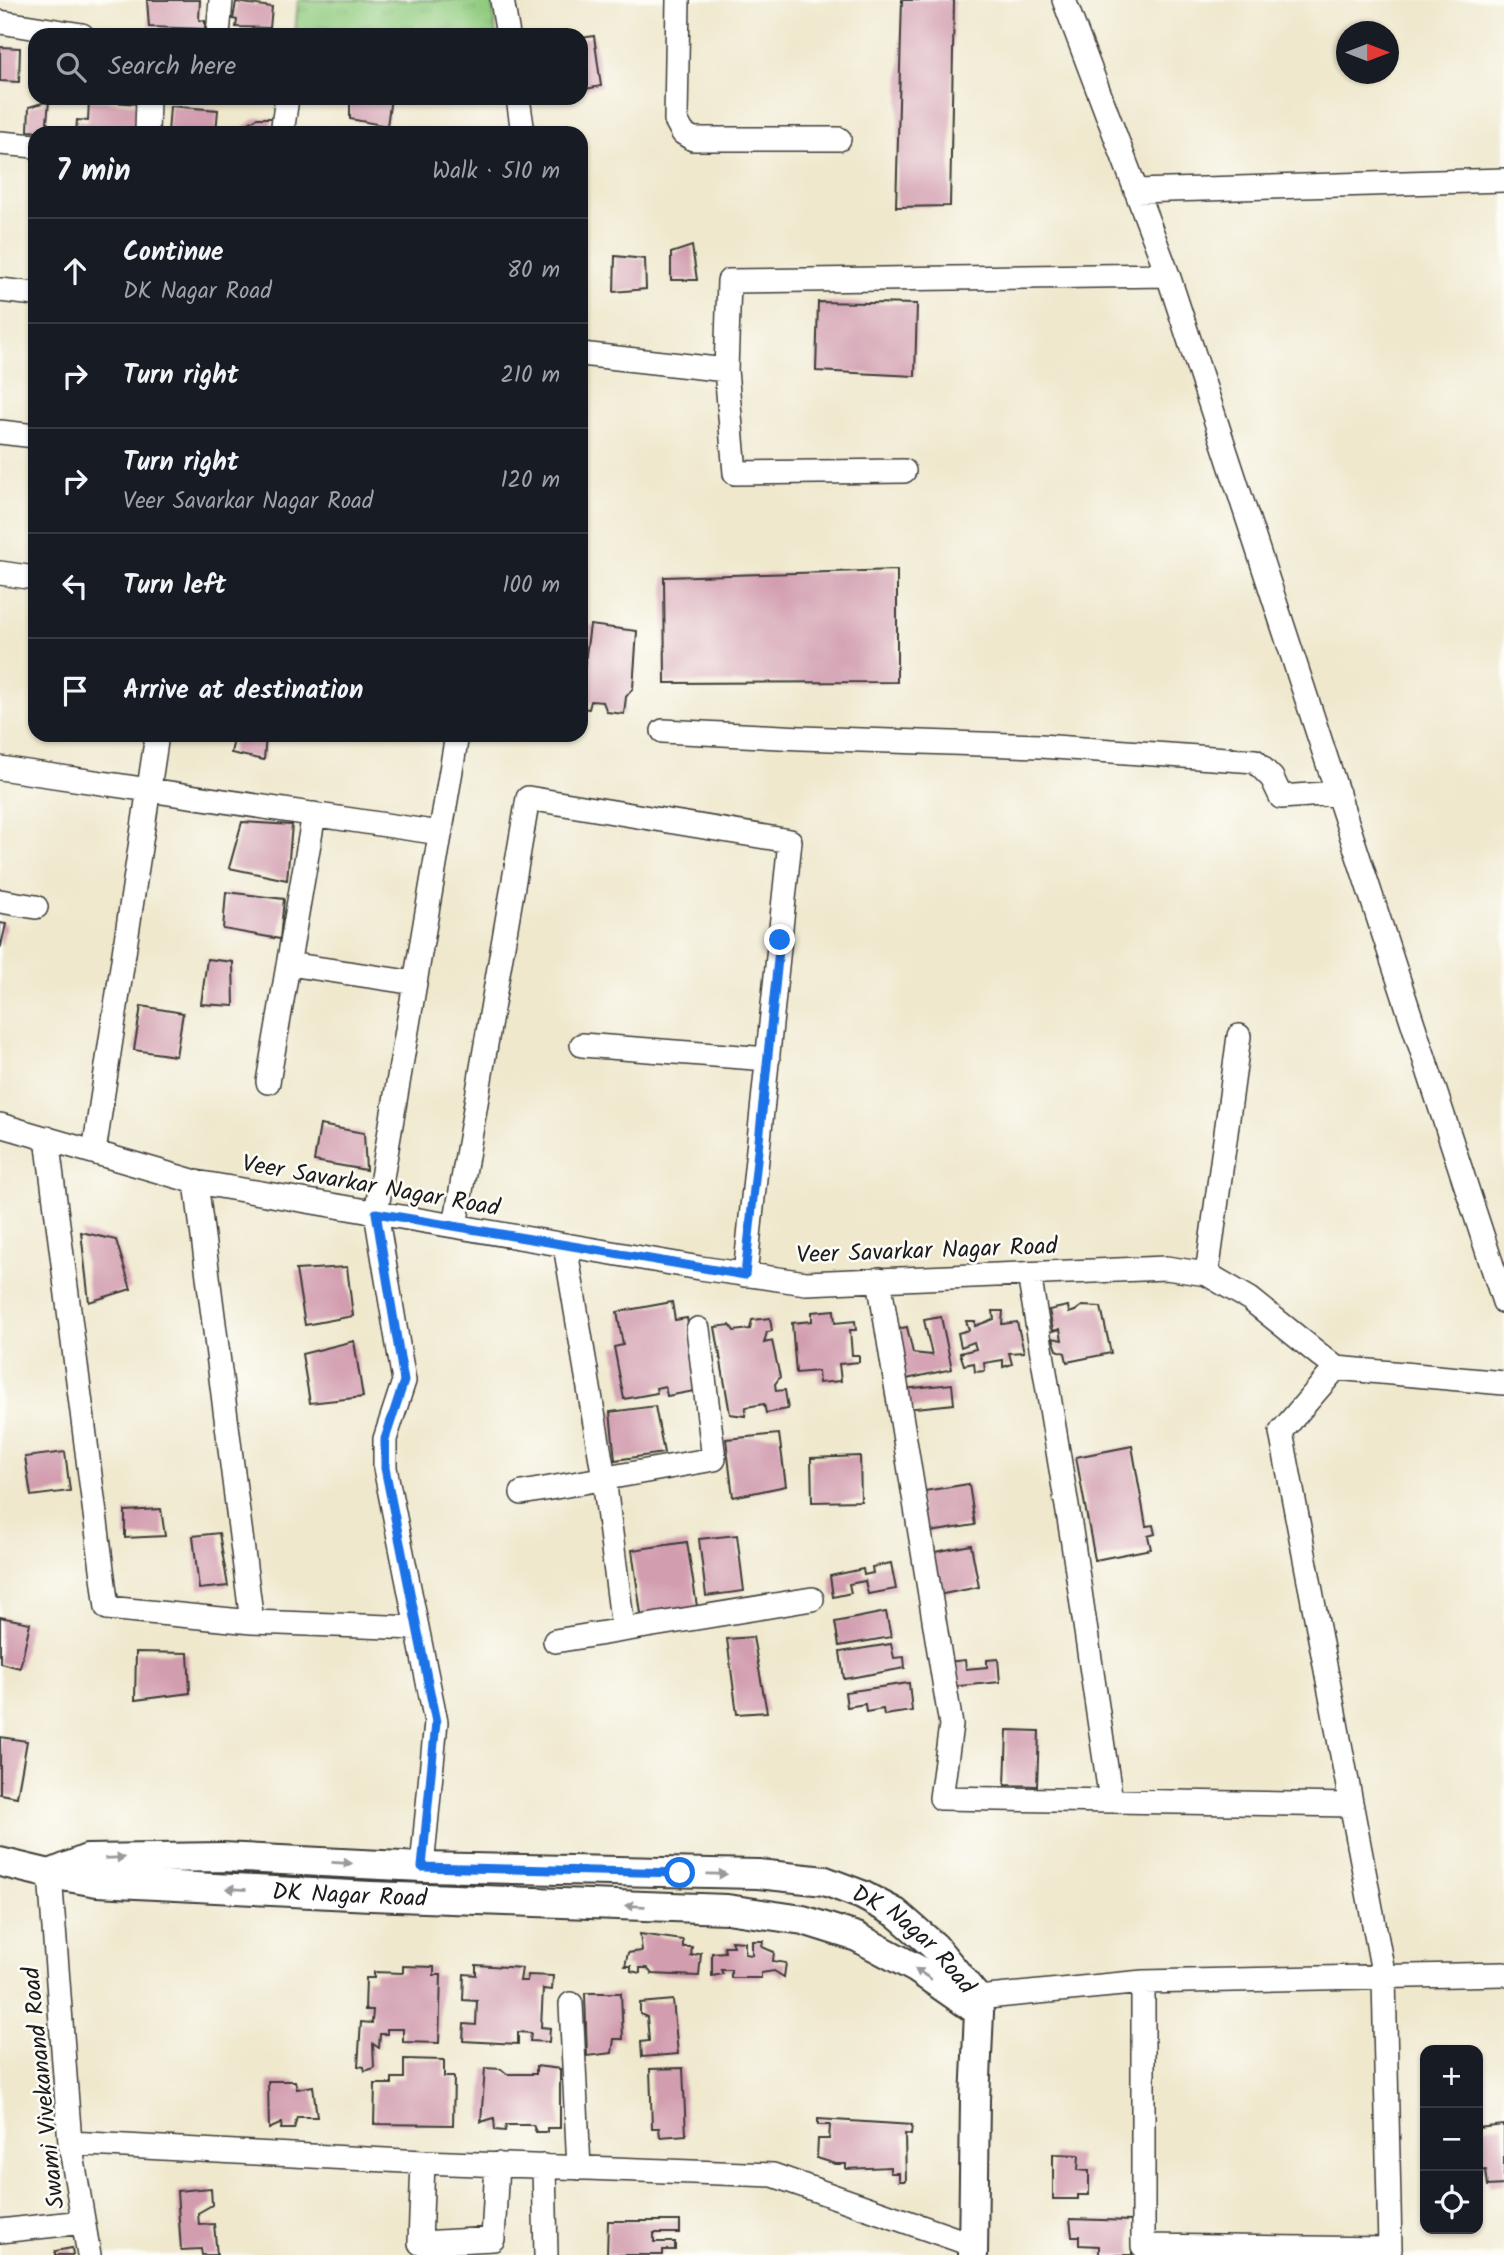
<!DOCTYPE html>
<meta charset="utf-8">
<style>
body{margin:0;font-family:Kalam,sans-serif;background:#20242c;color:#f1f3f6}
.controls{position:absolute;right:21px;bottom:21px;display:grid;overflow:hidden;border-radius:14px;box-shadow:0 2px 5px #0004}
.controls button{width:63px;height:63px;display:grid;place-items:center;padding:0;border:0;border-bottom:2px solid #363941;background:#171b24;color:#f1f3f6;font:35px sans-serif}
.compass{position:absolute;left:1336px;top:21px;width:63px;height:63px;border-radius:50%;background:#171b24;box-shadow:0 2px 5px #0004;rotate:90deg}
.stop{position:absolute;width:21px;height:21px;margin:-16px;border:5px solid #1a73e8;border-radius:50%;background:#fff}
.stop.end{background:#1a73e8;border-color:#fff;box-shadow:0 2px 7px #0008}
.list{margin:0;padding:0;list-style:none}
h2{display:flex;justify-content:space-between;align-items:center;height:91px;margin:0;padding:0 28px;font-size:30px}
h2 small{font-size:23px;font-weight:400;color:#9ea1a6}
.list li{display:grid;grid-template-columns:46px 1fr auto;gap:21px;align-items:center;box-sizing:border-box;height:105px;padding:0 28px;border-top:2px solid #363941}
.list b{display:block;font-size:26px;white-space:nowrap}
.list p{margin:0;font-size:23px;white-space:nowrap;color:#9ea1a6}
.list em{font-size:23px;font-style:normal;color:#9ea1a6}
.icon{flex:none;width:38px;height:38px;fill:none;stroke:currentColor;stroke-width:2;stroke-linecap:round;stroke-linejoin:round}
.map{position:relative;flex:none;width:1504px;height:2255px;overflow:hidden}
.search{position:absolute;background:#171b24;box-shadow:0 2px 5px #0004;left:28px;top:28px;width:560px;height:77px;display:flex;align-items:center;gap:18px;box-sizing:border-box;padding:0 24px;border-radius:21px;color:#9ea1a6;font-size:26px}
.panel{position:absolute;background:#171b24;box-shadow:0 2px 5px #0004;left:28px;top:126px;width:560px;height:616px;border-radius:21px}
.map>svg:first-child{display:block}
.park{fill:url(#park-tufts);stroke:#57744e;stroke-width:2}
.building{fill:#d29daf}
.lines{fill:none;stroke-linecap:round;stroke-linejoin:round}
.minor-casing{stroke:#3c3b37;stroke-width:26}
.major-casing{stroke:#3c3b37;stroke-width:32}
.minor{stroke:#fff;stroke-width:23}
.major{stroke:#fff;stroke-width:28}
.oneway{fill:#999}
.route{stroke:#1a73e8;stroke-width:9}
.labels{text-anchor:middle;stroke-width:5;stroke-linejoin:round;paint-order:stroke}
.street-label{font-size:24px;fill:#1c1c1c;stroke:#fdfcf7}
</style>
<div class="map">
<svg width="1504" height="2255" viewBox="0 0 1504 2255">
<defs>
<pattern id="park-tufts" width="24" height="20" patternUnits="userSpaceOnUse" patternTransform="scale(1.75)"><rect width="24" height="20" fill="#92cc80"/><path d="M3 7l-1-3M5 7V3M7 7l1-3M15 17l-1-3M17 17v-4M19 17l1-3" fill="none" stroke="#7daf6e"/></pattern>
</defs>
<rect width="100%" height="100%" fill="#fdfcf7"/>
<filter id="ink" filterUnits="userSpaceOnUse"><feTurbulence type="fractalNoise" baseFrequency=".0143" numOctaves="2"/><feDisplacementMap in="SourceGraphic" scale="14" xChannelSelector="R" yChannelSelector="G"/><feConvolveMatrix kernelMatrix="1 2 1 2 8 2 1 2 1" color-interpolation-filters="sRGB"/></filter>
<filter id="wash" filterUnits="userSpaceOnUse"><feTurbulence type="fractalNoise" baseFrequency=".00686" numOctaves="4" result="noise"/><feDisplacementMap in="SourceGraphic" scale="28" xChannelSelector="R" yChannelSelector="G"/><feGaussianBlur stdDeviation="1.57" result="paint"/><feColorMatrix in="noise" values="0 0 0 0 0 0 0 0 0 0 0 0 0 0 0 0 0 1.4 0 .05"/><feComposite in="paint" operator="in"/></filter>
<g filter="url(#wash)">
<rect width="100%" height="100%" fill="#efe8cd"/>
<path class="park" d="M298 0H492L496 35H295Z"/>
<g id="blocks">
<path class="building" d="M147 0H200L199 20 205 21V29L149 27Z
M902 0H954L950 206 896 207Z
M236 2 272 7 270 28 236 27 237 20 233 19Z
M594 36 601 86 581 90V38Z
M0 47 20 48 19 82 0 81Z
M32 65H35V85H33Z
M350 98H391L387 126 350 119Z
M89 100 139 104 137 133H76L77 120 88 121Z
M49 101 47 122 51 128V133L28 131 29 107Z
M170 106 218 110 216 133H168Z
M257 118H272L271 133H243L244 126Z
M692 246 697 280H671V253Z
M615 256 645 259 646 289 614 292Z
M818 302 917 304 915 376 816 371Z
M897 570V682L665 683 664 577Z
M590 625 637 631 633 688 626 697 624 714 607 712 603 702 591 701 589 709 581 708V692Z
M235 735H266L264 760 231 753Z
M242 822 292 825 287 880 229 868Z
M226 892 284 899 280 939 223 929Z
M0 923 6 924 1 946 0 945Z
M207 959 233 962 234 1006 201 1004Z
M141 1006 183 1013 176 1056 134 1050Z
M320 1125 364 1133 366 1170 314 1161Z
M81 1232 116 1240 131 1289 89 1302Z
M347 1267 353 1316 305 1325 296 1270Z
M672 1302 675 1320 687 1318 700 1390 667 1396 665 1386 656 1388 657 1393 624 1399 614 1347 623 1345 617 1312Z
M1068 1306 1069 1313 1075 1311 1082 1306 1101 1307 1111 1353 1067 1362 1065 1353 1057 1350 1053 1338 1062 1340 1060 1329 1053 1331 1049 1310Z
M834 1310 835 1323 855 1321 856 1330H850L852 1355H859V1362L839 1364 841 1381 819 1383 818 1371 796 1373 792 1323 812 1321V1312Z
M993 1311H1003L1002 1324 1017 1322 1024 1352 1009 1353 1012 1364 1003 1367V1360L984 1363 985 1371 975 1372 974 1363 964 1365 960 1353 976 1349 974 1342 961 1347 958 1333 969 1330 966 1321H975V1326L994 1319Z
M941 1317 952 1369 902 1380 891 1330 907 1327 913 1353 932 1355 924 1320Z
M770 1318 772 1331 767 1332 764 1343 772 1341 780 1377 775 1384 776 1391 785 1390 788 1409 766 1413 764 1404 746 1407 745 1416 730 1414 715 1327 730 1325 734 1331 750 1329 752 1320Z
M354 1341 363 1397 310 1403 302 1354Z
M952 1384 954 1404 906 1409 904 1389Z
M655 1406 664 1453 615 1460 610 1412Z
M779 1434 786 1486 733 1497 726 1439Z
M1132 1446 1146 1526 1153 1525 1155 1534 1148 1536 1151 1549 1095 1560 1076 1457Z
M65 1452 70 1491 31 1496 25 1457Z
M860 1456 861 1501 812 1502 811 1458Z
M969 1484 975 1525 924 1533 918 1492Z
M161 1509 165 1536 125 1538V1511Z
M219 1533 228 1586 199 1589 193 1536Z
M737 1535 744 1591 706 1596 699 1539Z
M687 1542 698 1613 642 1621 632 1550Z
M971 1545 979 1587 938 1595 930 1553Z
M891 1563 896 1589 868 1594 865 1581 849 1584 851 1593 833 1597 830 1576 863 1569 864 1575 873 1573 872 1567Z
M886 1612 891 1637 839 1646 835 1622Z
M0 1617 30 1623 20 1668 0 1663Z
M753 1637 767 1712 737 1714 727 1639Z
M891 1644 894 1658 904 1657 905 1668 844 1679 840 1652Z
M136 1652 188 1653 190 1693 135 1700Z
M998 1659 1000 1682 949 1687 947 1662 965 1660 966 1669 987 1667V1660Z
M909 1683 912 1711 884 1715 883 1709 866 1712 865 1704 847 1707 845 1692Z
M1007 1730 1039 1731 1037 1786 1005 1785Z
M0 1737 27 1741 17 1797 0 1794Z
M640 1934 683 1940V1947H692L691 1956 701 1953 699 1976 652 1974 647 1968H640V1973L631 1971V1966H625L628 1953 642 1951Z
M731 1941 745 1942V1954L752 1955V1941H763L762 1947 774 1952 773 1961 786 1963 784 1977 774 1971 761 1973V1978H731V1970H721L723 1974 712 1976V1953L725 1952 724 1946H733Z
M476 1965 522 1968 520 1981H527L528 1975 553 1976 552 1990 543 1989 541 2027 550 2028 549 2042 530 2041 531 2033 518 2032V2044L463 2041 464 2024 476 2025 477 2001 463 2000 464 1974 476 1975Z
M403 1966 434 1967V1975H441L439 2043 403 2042V2029H387V2034H380L379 2048 373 2044 374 2068 365 2071 364 2067 358 2066 361 2022 372 2023 373 2010H365L366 1978H374V1972L403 1973Z
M585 1993H621L623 2039H614L612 2053 587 2056Z
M673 2000 678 2054 642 2057 641 2042 649 2041 647 2017 640 2014V2003Z
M404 2059 444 2060V2077H454L453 2125 374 2124 375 2084H392V2078H404Z
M536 2066 560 2069V2128H547V2132H536L533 2125H506L505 2131 495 2130 494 2118 481 2122 485 2068 501 2069 507 2074H536Z
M683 2068 686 2135 660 2137 659 2128H652L650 2069Z
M268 2081H295L297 2089 313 2086 317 2117H297L294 2129H281L282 2123 269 2129Z
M818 2119 912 2125 911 2135 905 2134 906 2181H899V2173H890V2167L846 2169V2164H836L817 2158 818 2139H829L830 2125H818Z
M1504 2125V2185L1488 2186 1486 2170 1478 2171V2128Z
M1053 2154 1079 2155 1078 2170 1089 2171V2195H1078V2199H1053Z
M211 2188 212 2205 198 2213 199 2225 214 2224 217 2255H202L201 2249 181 2250 177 2191Z
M1070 2219 1132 2221V2255H1099V2246L1079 2245V2236H1072Z
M608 2221H680V2233H654V2242H675V2250H663V2255H607Z
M72 2248 73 2255H55V2251Z"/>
</g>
</g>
<g filter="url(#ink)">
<use href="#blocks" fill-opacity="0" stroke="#3c3b37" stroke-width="2"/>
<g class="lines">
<g class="minor-casing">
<path id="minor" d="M502 0 508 35
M678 0 676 120 683 133 693 139H839
M1064 0 1168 275 1504 1302
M0 22 82 35
M218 35 221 0
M518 98 523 133
M147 133 148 98
M282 133 287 98
M0 143 35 146
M1136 191 1504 180
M0 290 35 294
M581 354 726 370 729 281 1168 275
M726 370 735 473 904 471
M0 432 35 436
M0 573 35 578
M663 731 801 738 1040 746 1255 761 1272 778 1281 797 1338 793
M0 768 440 833
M0 901 36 907
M289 964 415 983
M582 1045 768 1059
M268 1082 314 814
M0 1125 196 1182 700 1268 806 1283 1166 1268 1207 1274 1250 1299 1336 1368 1504 1383
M47 1138 107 1608 252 1622 196 1182
M94 1152 157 735
M455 1226 528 798 790 841 745 1275
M565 1245 604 1478 623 1628
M1029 1274 1072 1537 1111 1801
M1207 1274 1239 1036
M879 1279 951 1725 941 1798 1351 1805
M522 1493 714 1459 698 1329
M252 1622 417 1628
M555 1641 812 1599
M422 1867 436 1722 385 1468V1439L404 1381 376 1213 457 735
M50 1874 70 2143 89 2255
M1143 1982V2246L1390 2249 1384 1977 1281 1432 1336 1368
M977 1998 1143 1982 1504 1974
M571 2004 579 2168
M70 2143 423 2162 773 2175 973 2245
M423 2162 420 2243 493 2239 497 2164
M544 2166 546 2255
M0 2231 83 2222"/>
</g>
<g class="major-casing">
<g id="major">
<path id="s1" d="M0 1862 50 1874 97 1882 371 1896 727 1909 803 1920 857 1937 917 1969 972 2007"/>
<path id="s2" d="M50 1874 87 1859 222 1857 422 1867 758 1874 825 1881 862 1895 896 1913 934 1946 977 1998 979 2012 975 2100 973 2255"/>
</g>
</g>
<use href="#minor" class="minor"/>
<use href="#major" class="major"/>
</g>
<defs><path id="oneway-solid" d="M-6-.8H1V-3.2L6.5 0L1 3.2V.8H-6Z" transform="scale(1.75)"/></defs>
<g class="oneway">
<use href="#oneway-solid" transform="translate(115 1858) rotate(-2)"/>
<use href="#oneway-solid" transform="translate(342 1863) rotate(3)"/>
<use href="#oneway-solid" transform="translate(717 1874) rotate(1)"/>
<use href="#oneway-solid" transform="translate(236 1889) rotate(-177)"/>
<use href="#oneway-solid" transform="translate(635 1906) rotate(-178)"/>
<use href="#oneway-solid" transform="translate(923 1974) rotate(-147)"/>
</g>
</g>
<g class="lines" filter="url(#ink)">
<path class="route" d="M680 1873 422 1867 436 1722 385 1468V1439L404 1381 376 1213 745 1275 780 940"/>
</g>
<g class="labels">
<g class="street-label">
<text transform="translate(371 1185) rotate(10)" y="8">Veer Savarkar Nagar Road</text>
<text transform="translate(927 1250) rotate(-2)" y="8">Veer Savarkar Nagar Road</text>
<text dy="8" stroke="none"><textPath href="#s1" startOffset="352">DK Nagar Road</textPath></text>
<text dy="8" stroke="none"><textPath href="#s2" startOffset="887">DK Nagar Road</textPath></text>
<text transform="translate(43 2088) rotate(-96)" y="8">Swami Vivekanand Road</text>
</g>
</g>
</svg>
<div class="controls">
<button>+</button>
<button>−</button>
<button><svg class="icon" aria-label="locate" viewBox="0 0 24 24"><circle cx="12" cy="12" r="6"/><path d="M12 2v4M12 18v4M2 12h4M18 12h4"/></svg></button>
</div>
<svg class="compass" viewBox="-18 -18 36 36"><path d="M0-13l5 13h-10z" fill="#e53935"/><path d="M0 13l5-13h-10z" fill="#9ea1a6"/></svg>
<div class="stop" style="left:680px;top:1873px"></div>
<div class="stop end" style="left:780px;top:940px"></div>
<div class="search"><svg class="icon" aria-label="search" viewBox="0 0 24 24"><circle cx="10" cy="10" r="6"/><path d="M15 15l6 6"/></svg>Search here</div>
<section class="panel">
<h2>7 min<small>Walk · 510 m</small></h2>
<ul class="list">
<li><svg class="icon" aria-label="ahead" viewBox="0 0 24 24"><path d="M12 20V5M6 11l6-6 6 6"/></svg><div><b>Continue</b><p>DK Nagar Road</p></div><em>80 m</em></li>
<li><svg class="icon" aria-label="right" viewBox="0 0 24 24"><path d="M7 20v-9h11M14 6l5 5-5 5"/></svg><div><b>Turn right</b></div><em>210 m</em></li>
<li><svg class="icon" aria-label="right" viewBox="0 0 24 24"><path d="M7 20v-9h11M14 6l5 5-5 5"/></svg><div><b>Turn right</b><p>Veer Savarkar Nagar Road</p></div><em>120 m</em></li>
<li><svg class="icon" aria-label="left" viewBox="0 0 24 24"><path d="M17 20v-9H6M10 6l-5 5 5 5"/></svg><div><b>Turn left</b></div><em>100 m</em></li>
<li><svg class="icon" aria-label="arrive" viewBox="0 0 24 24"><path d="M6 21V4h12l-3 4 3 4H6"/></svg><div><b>Arrive at destination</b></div></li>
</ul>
</section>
</div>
